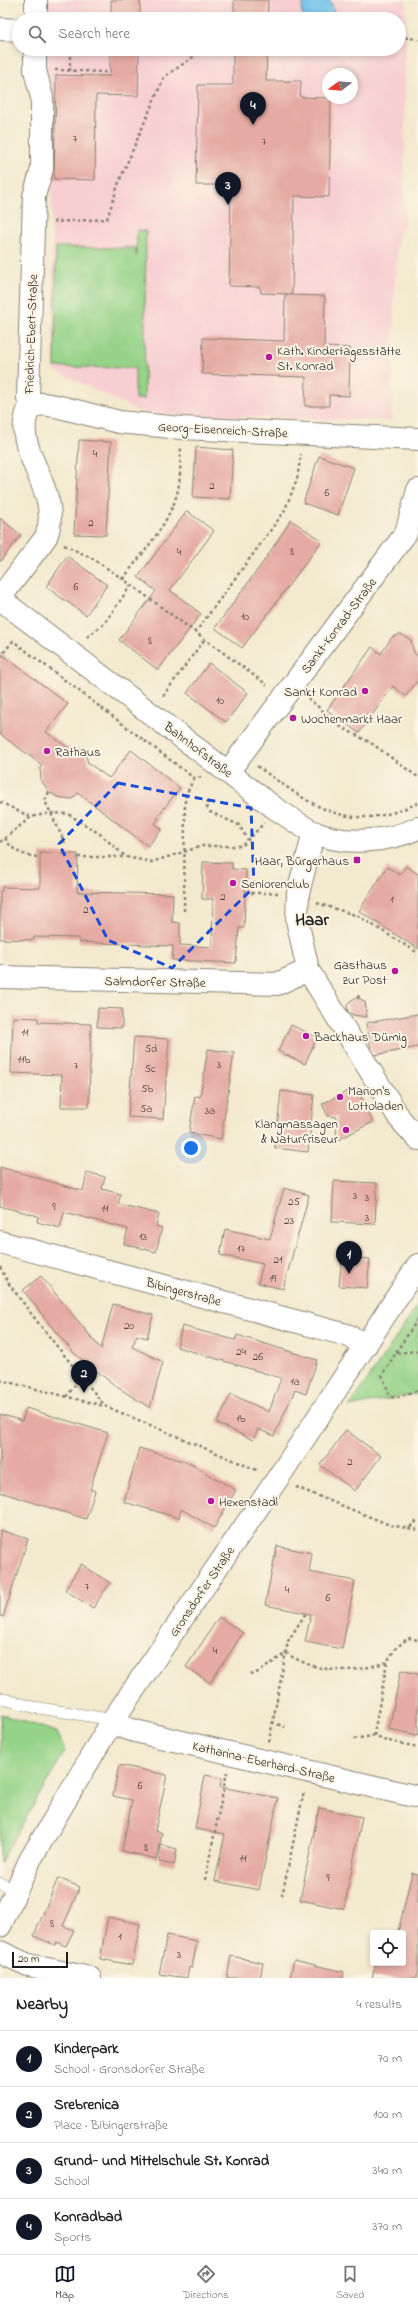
<!DOCTYPE html>
<meta charset="utf-8">
<style>
body{margin:0;font-family:"Indie Flower",sans-serif;background:#f2f2f2;color:#222}
.controls{position:absolute;right:12px;bottom:12px;display:grid;overflow:hidden;border-radius:4px;box-shadow:0 2px 6px #0003}
.controls button{width:36px;height:36px;display:grid;place-items:center;padding:0;border:0;border-bottom:1px solid #e0e0e0;background:#fff;color:#222;font:20px sans-serif}
.compass{position:absolute;left:322px;top:68px;width:36px;height:36px;border-radius:50%;background:#fff;box-shadow:0 2px 6px #0003;rotate:254deg}
.scale{position:absolute;left:12px;bottom:10px;width:56px;box-sizing:border-box;padding-left:4px;border:2px solid #1c1c1c;border-top:0;font-size:11px;line-height:14px;white-space:nowrap;color:#1c1c1c;-webkit-text-stroke:3px #fcf5e5;paint-order:stroke}
.you{position:absolute;left:191px;top:1148px;width:14px;height:14px;margin:-10px;border:3px solid #fff;border-radius:50%;background:#1a73e8;box-shadow:0 0 0 6px #1a73e833}
.badge{display:grid;place-items:center;width:26px;height:26px;border-radius:50%;background:#111827;color:#fff;font-size:13px;font-weight:700}
.pin{position:absolute;translate:-50% -33px;filter:drop-shadow(0 1px 2px #0008)}
.pin::after{content:'';position:absolute;top:21px;width:14px;height:12px;background:inherit;clip-path:polygon(0 0,100% 0,50% 100%)}
.list{margin:0;padding:0;list-style:none}
h2{display:flex;justify-content:space-between;align-items:center;height:52px;margin:0;padding:0 16px;font-size:17px}
h2 small{font-size:13px;font-weight:400;color:#767676}
.list li{display:grid;grid-template-columns:26px 1fr auto;gap:12px;align-items:center;box-sizing:border-box;height:56px;padding:0 16px;border-top:1px solid #e0e0e0}
.list b{display:block;font-size:15px;white-space:nowrap}
.list p{margin:0;font-size:13px;white-space:nowrap;color:#767676}
.list em{font-size:13px;font-style:normal;color:#767676}
.icon{flex:none;width:22px;height:22px;fill:none;stroke:currentColor;stroke-width:2;stroke-linecap:round;stroke-linejoin:round}
.map{position:relative;flex:none;width:418px;height:1978px;overflow:hidden}
.search{position:absolute;background:#fff;box-shadow:0 2px 6px #0003;left:12px;right:12px;top:12px;height:44px;display:flex;align-items:center;gap:10px;box-sizing:border-box;padding:0 14px;border-radius:22px;color:#767676;font-size:15px}
.sheet{height:276px;background:#fff}
nav{display:flex;justify-content:space-around;align-items:center;box-sizing:border-box;height:56px;border-top:1px solid #e0e0e0;background:#fff;font-size:11px;color:#767676}
nav a{display:grid;justify-items:center;gap:2px}
nav .on{color:#111827}
.map>svg:first-child{display:block}
.built{fill:#f7cfd2;fill-rule:evenodd}
.green{fill:#95d388;stroke:#587852}
.water{fill:#6fc1eb;stroke:#466e84}
.building{fill:#e5aaa3}
.lines{fill:none;stroke-linecap:round;stroke-linejoin:round}
.service-casing{stroke:#888275;stroke-width:12}
.minor-casing{stroke:#888275;stroke-width:24}
.path{stroke:#888275;stroke-width:2.5;stroke-dasharray:3 3;stroke-linecap:butt}
.service{stroke:#fff;stroke-width:11}
.minor{stroke:#fff;stroke-width:22}
.marked{fill:none;stroke:#1d4ed8;stroke-width:3;stroke-dasharray:8 5;stroke-linejoin:round}
.poi-dot{fill:#b5179e;stroke:#fcf5e5;stroke-width:1.5}
.labels{text-anchor:middle;stroke-width:4;stroke-linejoin:round;paint-order:stroke}
.number-label{font-size:11px;fill:#4e403e}
.street-label{font-size:13px;fill:#1c1c1c;stroke:#fcf5e5}
.poi-label{font-size:13px;fill:#1c1c1c;stroke:#fcf5e5;text-anchor:start}
.district-label{font-size:17px;font-weight:bold;fill:#1c1c1c;stroke:#fcf5e5}
</style>
<div class="map">
<svg width="418" height="1978" viewBox="0 0 418 1978">
<rect width="100%" height="100%" fill="#fcf5e5"/>
<filter id="ink" filterUnits="userSpaceOnUse"><feTurbulence type="fractalNoise" baseFrequency=".025" numOctaves="2"/><feDisplacementMap in="SourceGraphic" scale="8" xChannelSelector="R" yChannelSelector="G"/><feConvolveMatrix kernelMatrix="1 2 1 2 8 2 1 2 1" color-interpolation-filters="sRGB"/></filter>
<filter id="wash" filterUnits="userSpaceOnUse"><feTurbulence type="fractalNoise" baseFrequency=".012" numOctaves="4" result="noise"/><feDisplacementMap in="SourceGraphic" scale="16" xChannelSelector="R" yChannelSelector="G"/><feGaussianBlur stdDeviation="0.9" result="paint"/><feColorMatrix in="noise" values="0 0 0 0 0 0 0 0 0 0 0 0 0 0 0 0 0 1.4 0 .05"/><feComposite in="paint" operator="in"/></filter>
<g filter="url(#wash)">
<rect width="100%" height="100%" fill="#f3e9ce"/>
<path class="built" d="M46 0H406L404 224 398 237 394 295 392 421 145 414 54 370 50 79 43 62 44 49H399V19H45ZM328 74H352V98H328Z"/>
<path class="green" d="M137 230 146 231 144 399H135V368L55 367 56 247 136 248V256Z
M418 1305V1393L349 1407Z
M0 1714 57 1732 65 1751 0 1863Z"/>
<path class="water" d="M305 0H330L334 10 331 19H304L301 9Z"/>
<g id="blocks">
<path class="building" d="M111 0H140V19H111Z
M234 0H268L267 19H234Z
M110 49H139L138 96 96 95 95 180 54 179 56 75 110 76Z
M233 49H267L266 81H301L300 97 331 98 329 197 294 196 292 294 261 293 260 287 229 286 231 185H196L198 85H233Z
M285 295 325 296 324 347 350 348 349 396 329 395V406H305L306 377 202 374 203 338 284 341Z
M79 440 111 442 106 535 74 534Z
M196 447 233 450 230 499 193 497Z
M319 456 354 468 338 515 303 503Z
M187 511 214 531 170 590 201 614 158 670 119 640 156 591 138 577Z
M0 518 21 535 0 562Z
M291 520 322 541 242 648 215 628 264 561Z
M67 556 107 585 86 615 46 587Z
M400 634 411 640 414 653 418 656V680L406 696 393 686 359 733 327 710 372 647 381 654 392 637Z
M0 653 68 704 46 732 73 751 84 748 88 763 109 778 131 750 180 788 157 817 159 818 155 824 162 829 148 846 78 793 72 799 57 797 49 792 41 780 40 768 42 765 0 734Z
M209 663 248 693 226 722 187 693Z
M40 853 78 854 77 892 173 894 172 922 180 923V945L212 947 213 899H202L203 862 232 863V869L246 870 244 928H239L236 963 172 960 173 946 79 942V938L34 937V940L0 939V891H2V887L40 888Z
M406 866 418 874V949L359 911 387 867 400 875Z
M355 998 361 999 365 1002 367 1017 353 1015 348 1012 347 1006 350 1001Z
M98 1008 122 1009V1028L97 1027Z
M418 1014V1047L375 1055 371 1048 366 1023Z
M13 1017 38 1018V1022L91 1024 89 1107H61L62 1075 11 1073Z
M291 1025 317 1037 305 1064 278 1051Z
M134 1037 169 1039 163 1119 128 1117Z
M208 1049 234 1053 221 1139 189 1133 195 1096 200 1097Z
M356 1087 373 1122 336 1141 337 1117 328 1116 322 1104Z
M281 1091 314 1095 308 1152 275 1148Z
M0 1167 83 1191 87 1172 105 1177 102 1189 121 1194 118 1204 159 1214 156 1226 162 1228 156 1252 124 1244 128 1229 64 1212 60 1228 37 1222 38 1216 0 1206Z
M334 1181 377 1183 375 1224 332 1222Z
M284 1188 309 1195 283 1289 258 1283 263 1264 220 1255 225 1229 270 1239Z
M342 1257 370 1259 367 1288 339 1286Z
M41 1276 101 1349 113 1304 153 1315 147 1338 137 1335 132 1347 163 1362 150 1408 117 1387 75 1354 55 1331 23 1290Z
M182 1326 235 1340 237 1335 317 1360 306 1394 295 1390 274 1436 258 1429 253 1440 217 1423 231 1394 269 1412 281 1378 177 1347Z
M26 1408 108 1433 90 1489 95 1491 86 1519 0 1492V1414L22 1421Z
M346 1430 381 1456 355 1491 320 1465Z
M139 1448 194 1464V1466L236 1490 214 1528 181 1509 179 1518 124 1502Z
M0 1530 28 1539 3 1617 0 1616Z
M277 1546 312 1553 309 1572 355 1581 342 1649 305 1642 311 1614 265 1605Z
M81 1564 110 1583 93 1608 65 1590Z
M219 1617 243 1633 210 1683 186 1667Z
M401 1670 418 1674V1735L389 1729Z
M119 1765 167 1775 155 1831 162 1833 157 1859 122 1851 132 1800 113 1796Z
M205 1775 222 1778 220 1787 278 1798 259 1890 215 1881 225 1834 195 1829Z
M319 1808 362 1817 344 1909 300 1900Z
M161 1845 177 1849 174 1865 159 1862Z
M412 1873 418 1874V1969L416 1978H372L376 1963H403V1933L398 1932Z
M58 1878 80 1887 63 1926 74 1930 66 1946 56 1942 55 1945 34 1936Z
M108 1917 140 1924 132 1965 100 1959Z
M167 1935 197 1941 192 1968 189 1967 187 1978 159 1974Z
M231 1956 263 1963 260 1978H227Z
M294 1960 344 1972 343 1978H290Z"/>
</g>
</g>
<g filter="url(#ink)">
<use href="#blocks" fill-opacity="0" stroke="#888275" stroke-width="1"/>
<g class="lines">
<g class="service-casing">
<path id="service" d="M0 1698 33 1707 102 1718 111 1723
M0 1883 16 1891"/>
</g>
<g class="minor-casing">
<path id="minor" d="M36 19V0
M0 29 19 30
M30 407 42 404 56 406 119 422 181 428 418 439
M0 598 46 537C65 490 7 448 30 407L28 398 34 196 42 169V98L35 70V49
M0 599 276 809C288 816 300 826 313 832 344 846 388 842 418 828
M228 772 406 533 418 490
M314 832 298 893 297 920 308 970 400 1119 418 1139
M0 977 277 984 308 970
M0 1242 347 1335 366 1345
M111 1723 135 1731 418 1797
M0 1926 30 1860 111 1723 284 1469 418 1265
M0 1952 28 1965 90 1978"/>
</g>
<path class="path" d="M399 37 418 39
M267 50 314 53 324 49
M55 70 106 72
M70 71V49
M53 222 107 219 119 182 164 77 205 49
M64 545 90 557 123 579 267 685
M123 579C142 553 168 526 177 494 181 479 180 463 181 448
M195 633 284 512 297 479 301 454
M87 637 104 624 131 585
M0 657 13 641 194 778 201 777
M163 696 204 640
M308 698 341 727 371 743 418 777
M257 766C313 806 347 836 418 803
M49 792 45 801 65 843
M208 801 206 806 210 812 239 825 248 840
M0 802 31 817
M5 838C13 852 24 856 40 857
M0 842 31 817 51 813 68 814 100 834 126 857 152 862 202 846H242L264 823
M78 857H125
M245 893H279
M317 903 358 916 418 953
M184 911 185 797 194 778
M358 998 359 995
M0 1267 9 1284 36 1320 105 1406 259 1471
M418 1351 396 1353 382 1375 390 1396 395 1398 418 1390
M396 1352 418 1319
M0 1380 104 1406
M66 1397 82 1376
M296 1487 390 1525 418 1530
M410 1527 418 1520
M387 1662 374 1734 384 1740 418 1747
M250 1674 259 1672 286 1653C318 1674 351 1674 387 1662L395 1649 408 1638 418 1640
M272 1722 285 1727
M354 1739 372 1736 374 1734
M269 1742 288 1641 306 1613
M205 1880 227 1772
M282 1896 304 1791"/>
<use href="#service" class="service"/>
<use href="#minor" class="minor"/>
</g>
</g>
<path class="marked" d="M118 783 251 808 254 887 172 968 108 940 59 844Z"/>
<g class="poi-dot">
<circle cx="269" cy="357" r="4"/>
<circle cx="365" cy="691" r="4"/>
<circle cx="293" cy="718" r="4"/>
<circle cx="47" cy="751" r="4"/>
<rect x="353" y="856" width="8" height="8" rx="2"/>
<circle cx="233" cy="883" r="4"/>
<circle cx="395" cy="971" r="4"/>
<circle cx="306" cy="1036" r="4"/>
<circle cx="340" cy="1097" r="4"/>
<circle cx="346" cy="1130" r="4"/>
<circle cx="211" cy="1501" r="4"/>
</g>
<g class="labels">
<g class="number-label">
<text x="75" y="142">7</text>
<text x="264" y="145">7</text>
<text x="95" y="457">4</text>
<text x="212" y="489">2</text>
<text x="327" y="496">6</text>
<text x="91" y="526">2</text>
<text x="179" y="555">4</text>
<text x="292" y="555">8</text>
<text x="76" y="590">6</text>
<text x="245" y="620">10</text>
<text x="150" y="644">8</text>
<text x="220" y="704">10</text>
<text x="223" y="900">2</text>
<text x="392" y="903">1</text>
<text x="86" y="913">2</text>
<text x="25" y="1036">11</text>
<text x="151" y="1052">5d</text>
<text x="24" y="1063">11b</text>
<text x="219" y="1068">3</text>
<text x="76" y="1069">7</text>
<text x="150" y="1072">5c</text>
<text x="147" y="1092">5b</text>
<text x="146" y="1112">5a</text>
<text x="210" y="1114">3a</text>
<text x="355" y="1199">3</text>
<text x="367" y="1201">3</text>
<text x="294" y="1205">25</text>
<text x="54" y="1210">9</text>
<text x="105" y="1212">11</text>
<text x="367" y="1221">3</text>
<text x="289" y="1224">23</text>
<text x="143" y="1240">13</text>
<text x="241" y="1252">17</text>
<text x="278" y="1263">21</text>
<text x="273" y="1282">19</text>
<text x="129" y="1329">20</text>
<text x="241" y="1355">24</text>
<text x="258" y="1360">26</text>
<text x="295" y="1385">1a</text>
<text x="241" y="1422">1b</text>
<text x="350" y="1465">2</text>
<text x="87" y="1590">7</text>
<text x="287" y="1593">4</text>
<text x="328" y="1601">6</text>
<text x="215" y="1654">4</text>
<text x="140" y="1789">6</text>
<text x="146" y="1851">8</text>
<text x="243" y="1862">11</text>
<text x="328" y="1881">9</text>
<text x="52" y="1927">8</text>
<text x="120" y="1940">1</text>
<text x="179" y="1958">3</text>
</g>
<g class="street-label">
<text transform="translate(30 334) rotate(-88)" y="5">Friedrich-Ebert-Straße</text>
<text transform="translate(223 429) rotate(3)" y="5">Georg-Eisenreich-Straße</text>
<text transform="translate(338 625) rotate(-53)" y="5">Sankt-Konrad-Straße</text>
<text transform="translate(199 749) rotate(37)" y="5">Bahnhofstraße</text>
<text transform="translate(155 981) rotate(1)" y="5">Salmdorfer Straße</text>
<text transform="translate(184 1291) rotate(15)" y="5">Bibingerstraße</text>
<text transform="translate(201 1591) rotate(-56)" y="5">Gronsdorfer Straße</text>
<text transform="translate(264 1761) rotate(13)" y="5">Katharina-Eberhard-Straße</text>
</g>
<g class="poi-label">
<text x="277" y="355">Kath. Kindertagesstätte<tspan x="277" dy="15">St. Konrad</tspan></text>
<text x="357" y="696" text-anchor="end">Sankt Konrad</text>
<text x="301" y="723">Wochenmarkt Haar</text>
<text x="55" y="756">Rathaus</text>
<text x="349" y="865" text-anchor="end">Haar, Bürgerhaus</text>
<text x="241" y="888">Seniorenclub</text>
<text x="387" y="969" text-anchor="end">Gasthaus<tspan x="387" dy="15">zur Post</tspan></text>
<text x="314" y="1041">Backhaus Dümig</text>
<text x="348" y="1095">Marion's<tspan x="348" dy="15">Lottoladen</tspan></text>
<text x="338" y="1128" text-anchor="end">Klangmassagen<tspan x="338" dy="15">&amp; Naturfriseur</tspan></text>
<text x="219" y="1506">Hexenstadl</text>
</g>
<g class="district-label">
<text x="312" y="925">Haar</text>
</g>
</g>
</svg>
<div class="controls">
<button><svg class="icon" aria-label="locate" viewBox="0 0 24 24"><circle cx="12" cy="12" r="6"/><path d="M12 2v4M12 18v4M2 12h4M18 12h4"/></svg></button>
</div>
<svg class="compass" viewBox="-18 -18 36 36"><path d="M0-13l5 13h-10z" fill="#e53935"/><path d="M0 13l5-13h-10z" fill="#767676"/></svg>
<div class="scale">20 m</div>
<div class="you"></div>
<div class="pin badge" style="left:349px;top:1274px">1</div>
<div class="pin badge" style="left:84px;top:1393px">2</div>
<div class="pin badge" style="left:228px;top:205px">3</div>
<div class="pin badge" style="left:253px;top:125px">4</div>
<div class="search"><svg class="icon" aria-label="search" viewBox="0 0 24 24"><circle cx="10" cy="10" r="6"/><path d="M15 15l6 6"/></svg>Search here</div>
</div>
<section class="sheet">
<h2>Nearby<small>4 results</small></h2>
<ul class="list">
<li><span class="badge">1</span><div><b>Kinderpark</b><p>School · Gronsdorfer Straße</p></div><em>70 m</em></li>
<li><span class="badge">2</span><div><b>Srebrenica</b><p>Place · Bibingerstraße</p></div><em>100 m</em></li>
<li><span class="badge">3</span><div><b>Grund- und Mittelschule St. Konrad</b><p>School</p></div><em>340 m</em></li>
<li><span class="badge">4</span><div><b>Konradbad</b><p>Sports</p></div><em>370 m</em></li>
</ul>
</section>
<nav>
<a class="on"><svg class="icon" aria-label="map" viewBox="0 0 24 24"><path d="M3 6l6-2 6 2 6-2v14l-6 2-6-2-6 2zM9 4v14M15 6v14"/></svg>Map</a>
<a><svg class="icon" aria-label="directions" viewBox="0 0 24 24"><path d="M12 3l9 9-9 9-9-9zM9 14v-3h6M13 9l2 2-2 2"/></svg>Directions</a>
<a><svg class="icon" aria-label="saved" viewBox="0 0 24 24"><path d="M7 4h10v16l-5-4-5 4z"/></svg>Saved</a>
</nav>
